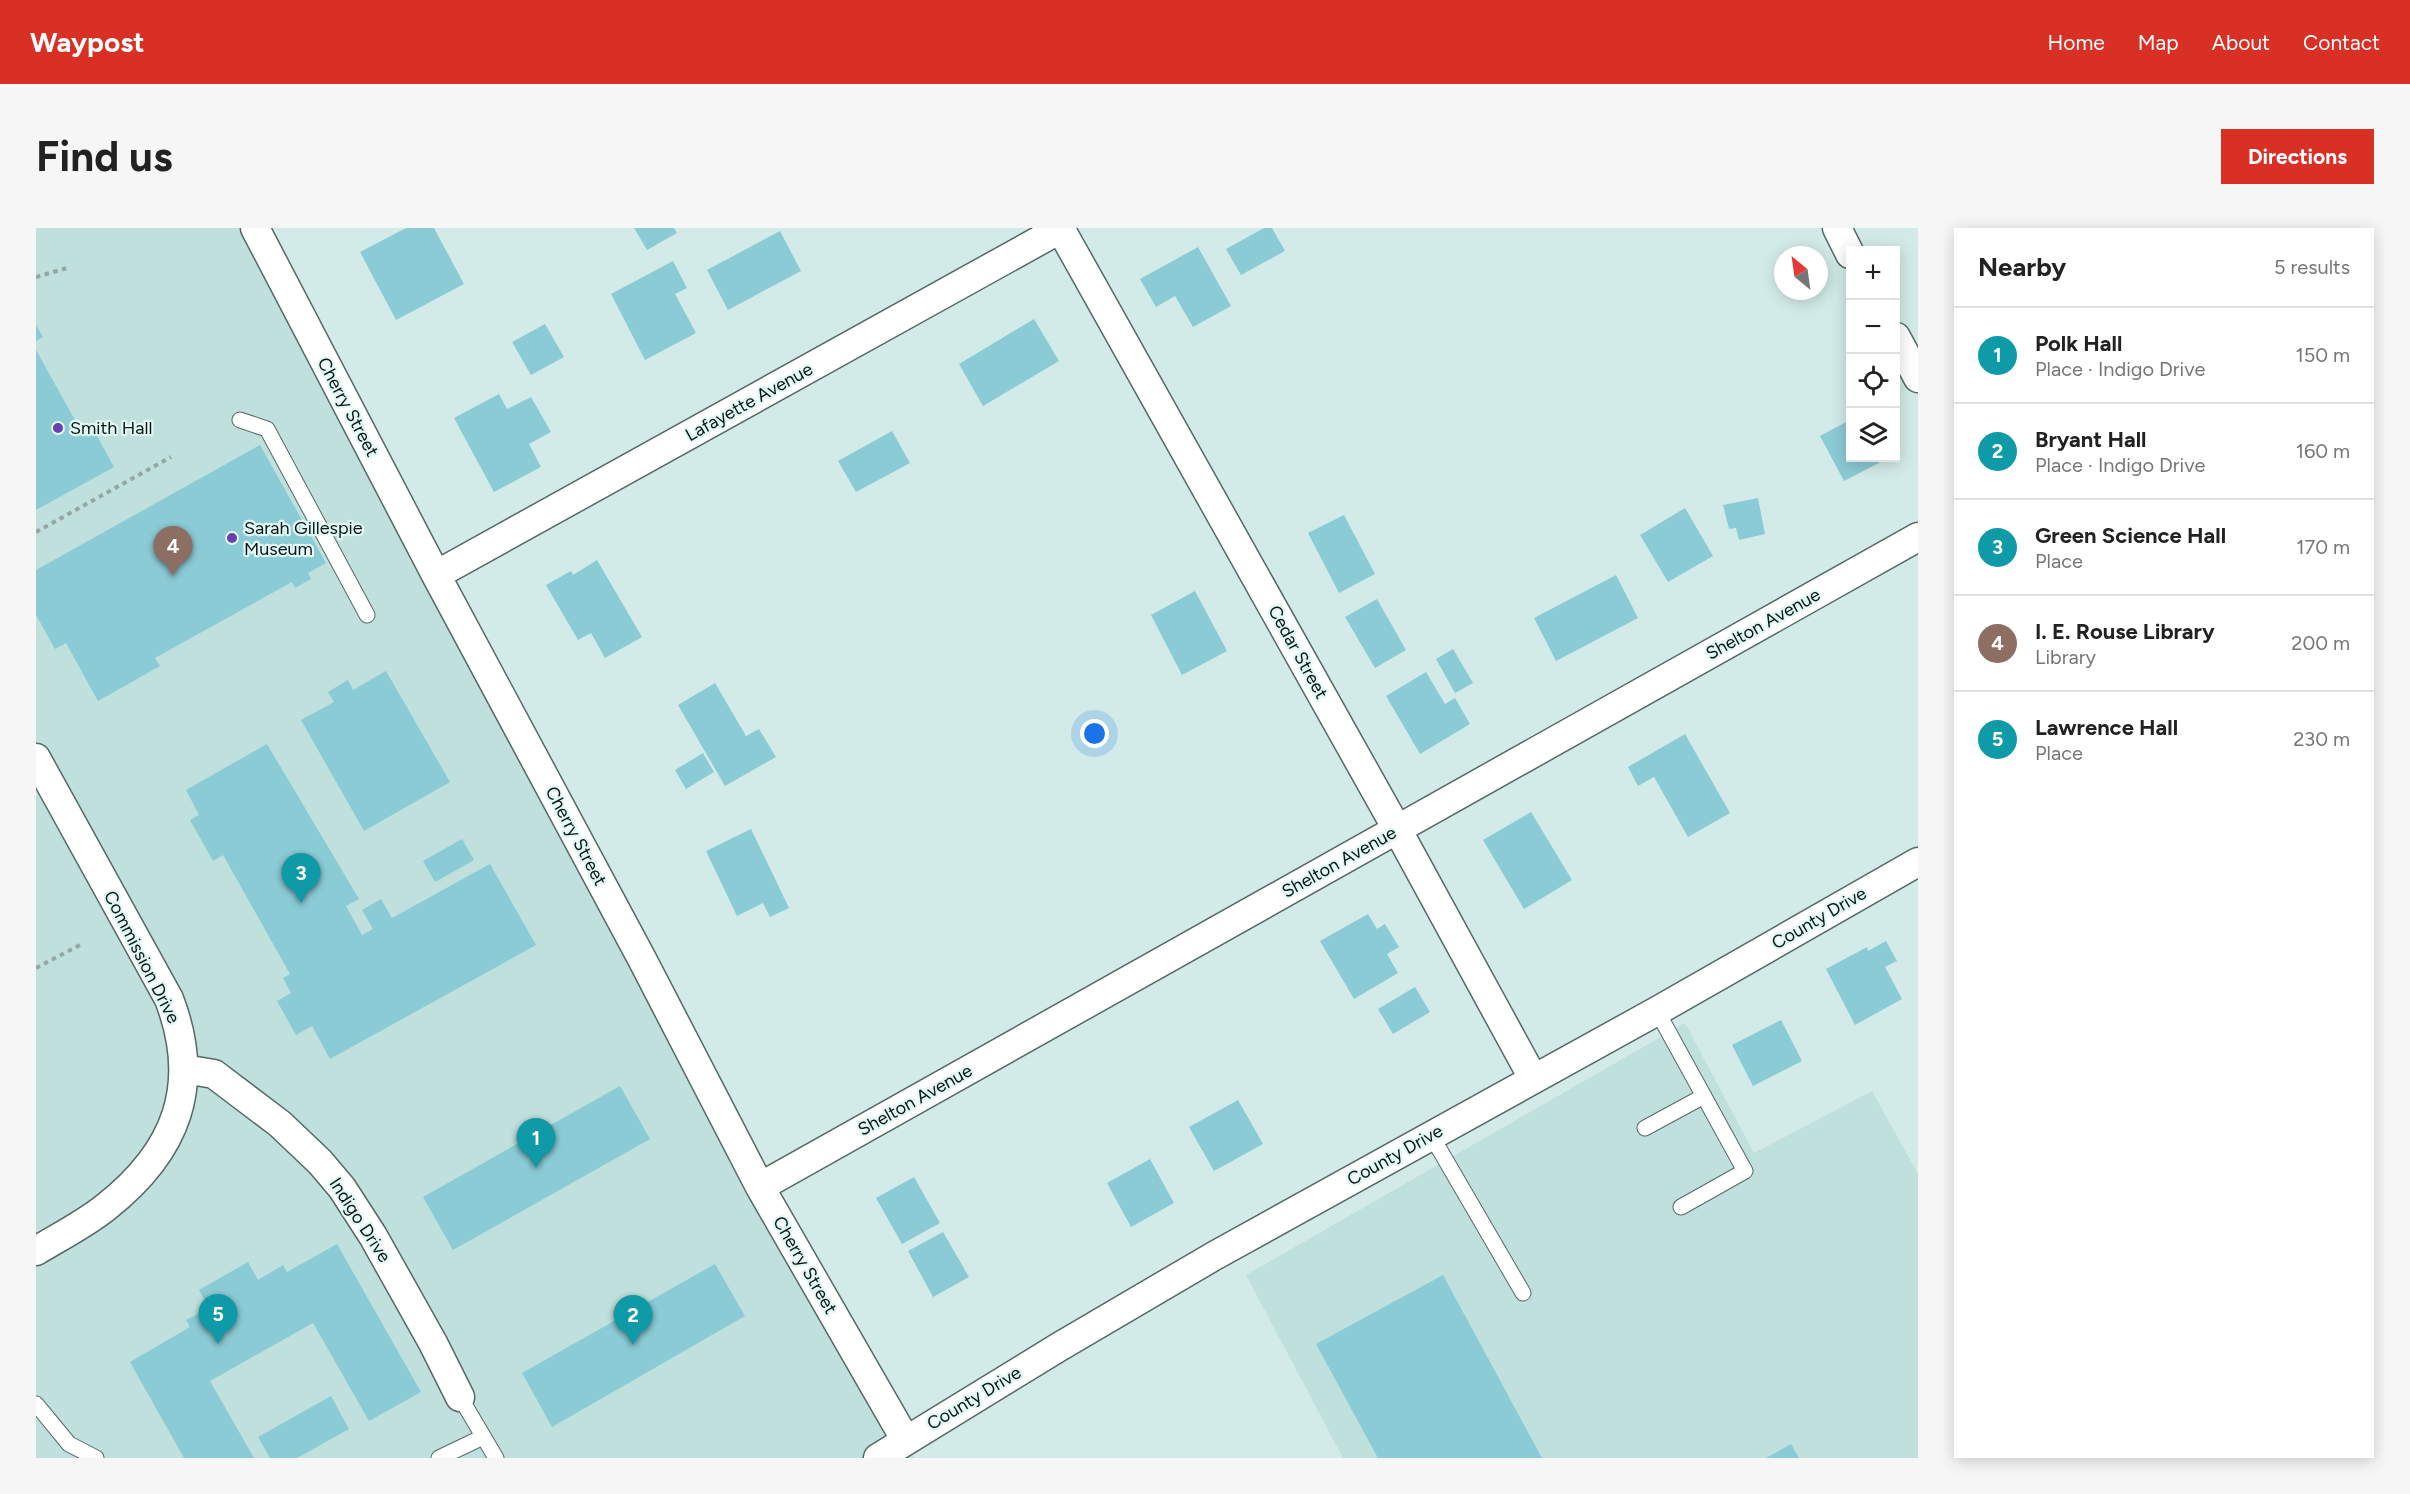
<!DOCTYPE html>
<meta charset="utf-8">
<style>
body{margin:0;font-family:Figtree,sans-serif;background:#f6f6f6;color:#222}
.controls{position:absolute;right:18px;top:18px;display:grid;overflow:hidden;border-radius:0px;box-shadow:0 3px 15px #0003}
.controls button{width:54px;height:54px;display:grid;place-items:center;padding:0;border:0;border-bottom:2px solid #e0e0e0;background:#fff;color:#222;font:30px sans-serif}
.compass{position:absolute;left:1738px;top:18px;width:54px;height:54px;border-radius:50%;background:#fff;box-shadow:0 3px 15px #0003;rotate:331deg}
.you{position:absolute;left:1059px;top:506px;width:21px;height:21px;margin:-15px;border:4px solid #fff;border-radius:50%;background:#1a73e8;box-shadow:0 0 0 9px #1a73e833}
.badge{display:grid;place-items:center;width:39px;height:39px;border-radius:50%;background:#d93025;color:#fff;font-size:20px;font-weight:700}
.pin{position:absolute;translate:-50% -50px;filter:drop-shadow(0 2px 3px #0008)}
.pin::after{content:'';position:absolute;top:32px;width:21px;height:18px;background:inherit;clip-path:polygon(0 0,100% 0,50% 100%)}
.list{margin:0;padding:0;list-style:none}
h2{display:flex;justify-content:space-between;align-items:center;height:78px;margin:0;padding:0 24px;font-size:26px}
h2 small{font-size:20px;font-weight:400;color:#767676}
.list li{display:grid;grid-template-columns:39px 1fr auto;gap:18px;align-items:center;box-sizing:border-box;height:96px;padding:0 24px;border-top:2px solid #e0e0e0}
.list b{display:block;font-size:22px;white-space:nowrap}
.list p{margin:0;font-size:20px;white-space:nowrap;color:#767676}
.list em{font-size:20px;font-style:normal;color:#767676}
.icon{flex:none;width:33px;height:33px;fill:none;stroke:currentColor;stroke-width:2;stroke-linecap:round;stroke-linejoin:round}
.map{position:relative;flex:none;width:1882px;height:1230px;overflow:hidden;border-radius:0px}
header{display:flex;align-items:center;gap:36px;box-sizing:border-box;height:84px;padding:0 30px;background:#d93025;color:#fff}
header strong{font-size:28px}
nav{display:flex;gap:33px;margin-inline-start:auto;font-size:21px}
.intro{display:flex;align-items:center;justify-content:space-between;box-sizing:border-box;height:144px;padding:0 36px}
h1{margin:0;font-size:42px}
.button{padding:15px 27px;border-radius:0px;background:#d93025;color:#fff;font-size:21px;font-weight:700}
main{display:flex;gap:36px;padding:0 36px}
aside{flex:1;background:#fff;border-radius:0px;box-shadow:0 3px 15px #0003}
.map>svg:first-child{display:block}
.built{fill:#bfe0dc}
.building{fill:#8bcbd5}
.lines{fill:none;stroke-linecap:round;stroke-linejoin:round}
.service-casing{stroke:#546966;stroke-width:17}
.minor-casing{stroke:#546966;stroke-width:31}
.path{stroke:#94a7a5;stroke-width:4;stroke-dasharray:4.5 4.5;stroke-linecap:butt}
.service{stroke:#fff;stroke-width:15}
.minor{stroke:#fff;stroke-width:28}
.poi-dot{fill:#6c3db5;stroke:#e0f9f5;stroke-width:2}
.labels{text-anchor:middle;stroke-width:4.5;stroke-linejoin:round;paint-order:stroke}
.street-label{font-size:18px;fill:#0c1514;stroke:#e0f9f5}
.poi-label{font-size:18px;fill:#0c1514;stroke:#e0f9f5;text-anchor:start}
</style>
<header>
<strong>Waypost</strong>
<nav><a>Home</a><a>Map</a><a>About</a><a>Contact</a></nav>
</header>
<div class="intro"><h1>Find us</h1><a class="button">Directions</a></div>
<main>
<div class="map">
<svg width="1882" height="1230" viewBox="0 0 1882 1230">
<rect width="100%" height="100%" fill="#d3ebe8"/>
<path class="built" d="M0 0H219L878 1230H0Z
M1649 795 1718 925 1836 863 1882 946V1230H1307L1210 1047Z"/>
<path class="building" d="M370 0H398L428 56 360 92 324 24Z
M598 0H638L641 5 611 22Z
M1228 0H1236L1249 23 1205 47 1190 21Z
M744 3 765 43 692 82 671 42Z
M1162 19 1195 78 1157 99 1139 68 1120 79 1104 51Z
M637 33 651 60 639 66 660 105 609 132 575 66Z
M998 91 1023 133 947 178 923 136Z
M509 96 528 129 495 147 476 114Z
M0 97 7 109 0 113Z
M0 122 45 203 55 197 78 239 0 282Z
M463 166 471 181 495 169 515 204 493 216 505 239 458 264 418 190Z
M1814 192V230H1840L1843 235 1808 253 1784 208Z
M856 203 874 235 820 264 802 233Z
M224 217 290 335 272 345 275 351 259 360 256 354 119 430 124 438 62 473 30 415 19 421 0 387V342Z
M1722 270 1729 306 1703 312 1700 300 1693 301 1687 277Z
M1649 280 1677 328 1632 354 1604 307Z
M1308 287 1339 346 1303 365 1272 305Z
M561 332 606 409 569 430 555 405 542 412 510 357 535 343 537 347Z
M1580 347 1602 390 1520 433 1498 390Z
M1159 363 1191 423 1146 447 1115 387Z
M1341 371 1370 422 1339 440 1309 389Z
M1417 421 1437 455 1419 465 1400 431Z
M350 443 414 554 328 603 265 492 298 474 292 464 312 452 317 462Z
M1390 444 1409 476 1419 470 1434 496 1384 526 1350 468Z
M679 455 710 508 723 501 740 529 689 558 642 477Z
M1649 506 1694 585 1652 609 1618 549 1602 558 1592 539Z
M231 516 323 671 310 678 326 707 337 701 326 682 345 671 356 690 454 636 500 717 294 831 276 798 260 807 241 773 255 765 247 750 254 746 187 627 177 633 154 592 163 587 150 562Z
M667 525 678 544 650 561 639 542Z
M1495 584 1536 652 1488 681 1447 612Z
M715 601 753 680 734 689 727 675 701 688 670 623Z
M426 611 438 632 399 654 387 633Z
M1332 686 1341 701 1349 696 1363 719 1351 726 1362 745 1318 771 1284 713Z
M1850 713 1861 733 1849 739 1866 771 1819 797 1790 741 1831 719 1832 723Z
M1379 759 1394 784 1357 806 1342 781Z
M1745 792 1766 833 1717 858 1696 817Z
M584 858 614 911 417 1022 387 969Z
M1202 872 1227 916 1178 943 1153 899Z
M1114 931 1138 975 1095 999 1071 955Z
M878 949 904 995 866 1016 840 970Z
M907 1004 933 1049 897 1069 872 1023Z
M301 1016 385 1164 333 1193 277 1095 174 1153 218 1230H148L94 1134 154 1099 150 1092 173 1080 163 1062 212 1034 222 1052 247 1037 251 1044Z
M679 1036 709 1088 516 1199 486 1145Z
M1407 1047 1506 1230H1342L1280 1116Z
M295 1168 313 1201 261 1230H234L222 1209Z
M1755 1216 1763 1230H1730Z"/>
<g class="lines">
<g class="service-casing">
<path id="service" d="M204 192 231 201 331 387
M1621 783 1709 943 1645 979
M1609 900 1668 868
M1395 907 1487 1065
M424 1169 460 1230
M0 1176 33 1216 60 1230
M403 1230 447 1209"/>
</g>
<g class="minor-casing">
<path id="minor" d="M219 0 400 347 606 731 724 959 869 1211
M1024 0 1361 601 1497 850
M1801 0 1814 26
M1860 109 1882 150
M400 347 1026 0
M0 530 133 771C166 857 141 923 70 979 49 996 23 1009 0 1023
M148 841 178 846 244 896 284 934 306 960 337 1008 397 1115 424 1169
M724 959 1882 309
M842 1230 1023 1119 1178 1028 1621 783 1882 634"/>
</g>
<path class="path" d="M0 49 31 40
M0 304 135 229
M0 740 44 717"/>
<use href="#service" class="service"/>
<use href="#minor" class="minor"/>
</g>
<g class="poi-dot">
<circle cx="22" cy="200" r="6"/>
<circle cx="196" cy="310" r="6"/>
</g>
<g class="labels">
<g class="street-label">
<text transform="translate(713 174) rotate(-29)" y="6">Lafayette Avenue</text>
<text transform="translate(312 179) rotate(62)" y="6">Cherry Street</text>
<text transform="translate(1727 396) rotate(-29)" y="6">Shelton Avenue</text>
<text transform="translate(1262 424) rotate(61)" y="6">Cedar Street</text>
<text transform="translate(540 608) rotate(62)" y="6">Cherry Street</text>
<text transform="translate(1303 634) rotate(-29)" y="6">Shelton Avenue</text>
<text transform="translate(1783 690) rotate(-30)" y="6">County Drive</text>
<text transform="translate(106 729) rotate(63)" y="6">Commission Drive</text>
<text transform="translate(879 872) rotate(-29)" y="6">Shelton Avenue</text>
<text transform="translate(1359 927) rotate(-29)" y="6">County Drive</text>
<text transform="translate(324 992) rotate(57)" y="6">Indigo Drive</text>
<text transform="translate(769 1037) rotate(60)" y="6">Cherry Street</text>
<text transform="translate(938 1170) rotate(-31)" y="6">County Drive</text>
</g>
<g class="poi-label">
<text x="34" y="206">Smith Hall</text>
<text x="208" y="306">Sarah Gillespie<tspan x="208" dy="21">Museum</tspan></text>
</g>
</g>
</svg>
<div class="controls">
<button>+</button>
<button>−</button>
<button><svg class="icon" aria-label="locate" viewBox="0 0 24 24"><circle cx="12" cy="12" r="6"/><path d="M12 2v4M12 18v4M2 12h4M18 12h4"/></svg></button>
<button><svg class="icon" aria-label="layers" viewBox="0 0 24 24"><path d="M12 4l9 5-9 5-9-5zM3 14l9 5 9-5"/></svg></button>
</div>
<svg class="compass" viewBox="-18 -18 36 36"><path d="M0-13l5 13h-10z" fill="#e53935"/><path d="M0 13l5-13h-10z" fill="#767676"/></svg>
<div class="you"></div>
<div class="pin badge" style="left:500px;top:940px;background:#0f9aa8">1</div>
<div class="pin badge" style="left:597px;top:1117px;background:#0f9aa8">2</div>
<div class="pin badge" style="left:265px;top:675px;background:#0f9aa8">3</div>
<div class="pin badge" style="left:137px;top:348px;background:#8d6e63">4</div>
<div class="pin badge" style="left:182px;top:1116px;background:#0f9aa8">5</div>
</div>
<aside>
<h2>Nearby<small>5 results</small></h2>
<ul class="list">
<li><span class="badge" style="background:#0f9aa8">1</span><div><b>Polk Hall</b><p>Place · Indigo Drive</p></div><em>150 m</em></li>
<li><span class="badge" style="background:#0f9aa8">2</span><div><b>Bryant Hall</b><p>Place · Indigo Drive</p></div><em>160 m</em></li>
<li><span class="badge" style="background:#0f9aa8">3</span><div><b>Green Science Hall</b><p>Place</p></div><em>170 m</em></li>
<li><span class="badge" style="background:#8d6e63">4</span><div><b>I. E. Rouse Library</b><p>Library</p></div><em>200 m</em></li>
<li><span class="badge" style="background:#0f9aa8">5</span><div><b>Lawrence Hall</b><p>Place</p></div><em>230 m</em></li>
</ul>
</aside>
</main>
